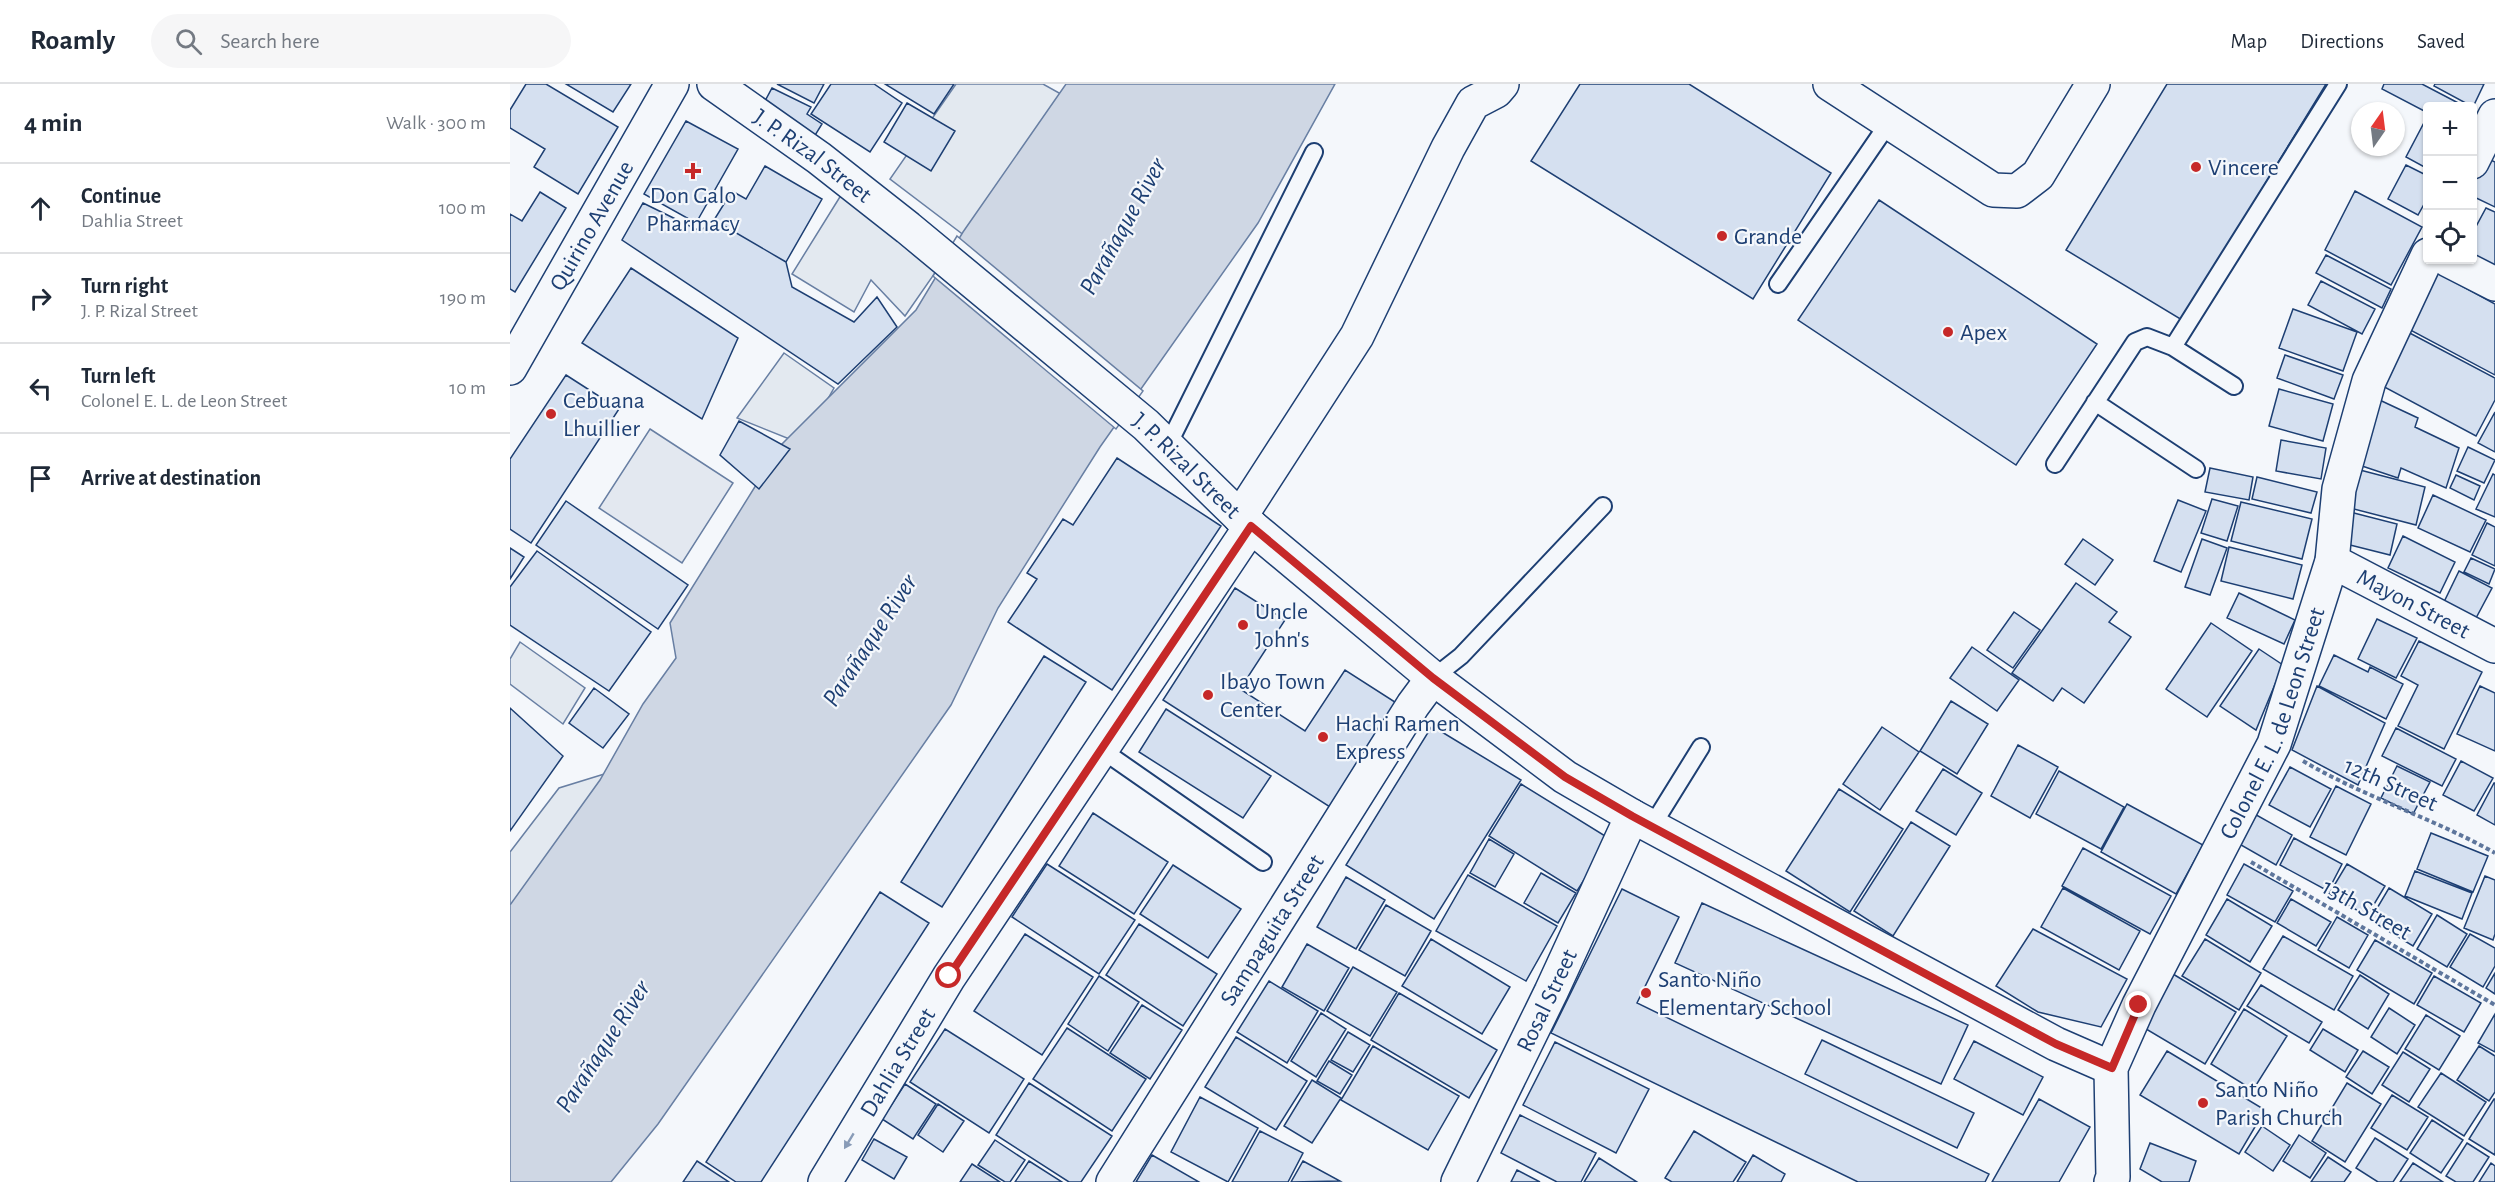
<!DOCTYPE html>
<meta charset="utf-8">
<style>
body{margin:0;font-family:"Alegreya Sans",sans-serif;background:#f6f6f7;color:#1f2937}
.controls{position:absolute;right:18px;top:18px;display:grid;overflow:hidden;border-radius:6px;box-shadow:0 2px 4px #0004}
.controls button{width:54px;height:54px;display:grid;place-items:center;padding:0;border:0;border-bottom:2px solid #e0e1e3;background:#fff;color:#1f2937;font:30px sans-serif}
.compass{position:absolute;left:1841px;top:18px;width:54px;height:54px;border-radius:50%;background:#fff;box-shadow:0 2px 4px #0004;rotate:14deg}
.stop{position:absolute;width:18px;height:18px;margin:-14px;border:4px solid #c62828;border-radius:50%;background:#fff}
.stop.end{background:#c62828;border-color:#fff;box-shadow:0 2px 6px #0008}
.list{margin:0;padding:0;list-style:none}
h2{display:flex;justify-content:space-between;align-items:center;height:78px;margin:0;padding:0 24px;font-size:26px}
h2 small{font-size:20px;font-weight:400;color:#747a83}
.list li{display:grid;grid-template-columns:39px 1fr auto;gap:18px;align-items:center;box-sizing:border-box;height:90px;padding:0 24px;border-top:2px solid #e0e1e3}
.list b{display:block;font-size:22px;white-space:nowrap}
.list p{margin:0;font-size:20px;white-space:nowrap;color:#747a83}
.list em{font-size:20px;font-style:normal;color:#747a83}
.icon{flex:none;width:33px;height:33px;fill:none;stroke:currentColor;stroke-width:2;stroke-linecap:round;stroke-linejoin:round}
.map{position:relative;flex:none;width:1985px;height:1098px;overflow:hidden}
header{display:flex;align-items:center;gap:36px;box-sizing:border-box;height:84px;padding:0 30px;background:#fff;border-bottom:2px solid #e0e1e3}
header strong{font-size:28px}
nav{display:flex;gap:33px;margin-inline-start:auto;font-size:21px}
.search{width:420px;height:54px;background:#f6f6f7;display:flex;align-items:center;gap:15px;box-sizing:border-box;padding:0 21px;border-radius:33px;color:#747a83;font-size:22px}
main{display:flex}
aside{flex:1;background:#fff}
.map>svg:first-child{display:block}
.green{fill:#e3e9f0;stroke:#687fa3;stroke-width:1.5}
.parking{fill:#e3e8f0;stroke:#687fa3;stroke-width:1.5}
.water{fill:#cfd7e4;stroke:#687fa3;stroke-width:1.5}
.pier{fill:#f4f7fb;stroke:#687fa3;stroke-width:1.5}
.building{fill:#d5e0f0;stroke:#1d3f73;stroke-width:1.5}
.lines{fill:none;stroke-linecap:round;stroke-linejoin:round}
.lane-casing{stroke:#1d3f73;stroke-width:20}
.street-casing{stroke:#1d3f73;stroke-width:36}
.secondary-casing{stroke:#1d3f73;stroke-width:36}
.path{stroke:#5e769c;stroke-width:4;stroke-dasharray:4.5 3;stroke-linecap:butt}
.lane{stroke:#f4f7fb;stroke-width:16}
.street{stroke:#f4f7fb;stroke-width:33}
.secondary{stroke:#f4f7fb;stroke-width:33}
.oneway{fill:#889bb7}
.route{stroke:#c62828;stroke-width:8}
.poi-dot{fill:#c62828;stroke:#f4f7fb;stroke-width:2}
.labels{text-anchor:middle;stroke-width:4.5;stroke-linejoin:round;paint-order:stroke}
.street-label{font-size:24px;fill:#1d3f73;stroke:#f4f7fb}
.poi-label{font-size:24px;fill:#1d3f73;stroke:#f4f7fb;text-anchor:start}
.water-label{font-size:26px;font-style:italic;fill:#1d3f73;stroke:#f4f7fb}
</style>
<header>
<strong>Roamly</strong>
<div class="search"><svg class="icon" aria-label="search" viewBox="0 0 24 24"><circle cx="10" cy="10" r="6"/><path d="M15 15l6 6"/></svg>Search here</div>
<nav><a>Map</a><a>Directions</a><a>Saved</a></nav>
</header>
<main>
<aside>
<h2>4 min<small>Walk · 300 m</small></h2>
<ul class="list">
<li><svg class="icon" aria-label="ahead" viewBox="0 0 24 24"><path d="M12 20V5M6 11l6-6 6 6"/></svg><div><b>Continue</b><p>Dahlia Street</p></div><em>100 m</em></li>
<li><svg class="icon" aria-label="right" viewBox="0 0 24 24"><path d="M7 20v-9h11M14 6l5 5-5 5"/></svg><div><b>Turn right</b><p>J. P. Rizal Street</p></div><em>190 m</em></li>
<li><svg class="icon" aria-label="left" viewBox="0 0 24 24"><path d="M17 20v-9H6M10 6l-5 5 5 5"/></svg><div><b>Turn left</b><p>Colonel E. L. de Leon Street</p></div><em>10 m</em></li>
<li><svg class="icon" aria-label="arrive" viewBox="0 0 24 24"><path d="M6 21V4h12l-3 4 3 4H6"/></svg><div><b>Arrive at destination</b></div></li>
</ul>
</aside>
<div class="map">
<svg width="1985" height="1098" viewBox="0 0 1985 1098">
<rect width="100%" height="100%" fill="#f4f7fb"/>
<path class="green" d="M446 0H533L576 24 459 155 380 95Z
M333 108 427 186 395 232 361 196 344 228 282 190Z
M274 269 324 304 292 360 227 334Z
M10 558 75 604 53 640 0 600V575Z
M104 687 0 895V768L49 704Z"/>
<path class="parking" d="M140 345 223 399 172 479 89 424Z"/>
<path class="water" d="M556 0H825L748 139 590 363 488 524 441 621 148 1040 101 1098H0V821L90 696 133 620 166 574 160 539 271 361 406 226 453 148Z"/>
<path class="pier" d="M447 152 633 307 606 345 423 192Z"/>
<path class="building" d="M16 0H36L108 43 68 110 24 83 35 65 0 44V26Z
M56 0H121L103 28Z
M267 0H314L304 19Z
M321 0H364L392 19 360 68 301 30Z
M375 0H444L424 30Z
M1070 0H1179L1321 89 1243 215 1021 77Z
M1657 0H1816L1672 236 1556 166Z
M1874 0H1912L1954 22H1918V29L1872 5Z
M1925 0H1974L1963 23 1924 2Z
M262 4 301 23 297 30 312 40 304 53 255 17Z
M397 19 445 47 421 87 374 58Z
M1917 33H1918V85L1896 73Z
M176 37 228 65 186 139 134 110Z
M1975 73 1985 78V123L1962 112V98Z
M1896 81 1918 92V113L1908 131 1878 115Z
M255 82 312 115 276 178 204 136 222 107 236 115Z
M1845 107 1912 143 1881 201 1815 166Z
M30 108 56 124 5 208 0 205V130L12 137Z
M1369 116 1587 260 1506 381 1288 236Z
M133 119 190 147 204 136 276 178 282 203 344 238 367 213 387 243 328 300 112 156Z
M1976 124 1985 128V188L1962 176V150Z
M1816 171 1881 205 1872 224 1806 189Z
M121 184 228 254 192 335 72 259Z
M1919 184 1985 220V291L1889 240Z
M1811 197 1865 225 1852 250 1798 221Z
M1783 225 1847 248 1833 287 1769 264Z
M1894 246 1985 294V316L1966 352 1865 298Z
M1775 271 1833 291 1824 315 1767 294Z
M56 291 109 325 21 459 0 445V375Z
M1769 305 1823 320 1813 357 1759 342Z
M1861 312 1908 334 1905 343 1949 364 1936 404 1891 384 1888 394 1840 378Z
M1985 328V368L1968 359Z
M229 337 280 365 249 405 210 371Z
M1771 356 1816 364 1811 395 1766 387Z
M1958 363 1985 376 1974 399 1947 387Z
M607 374 711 442 602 606 498 538 527 495 517 489 553 435 563 441Z
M1700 384 1743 393 1739 416 1695 408Z
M1850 386 1915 403 1906 441 1840 424Z
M1983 390 1985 391V433L1966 425Z
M1946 391 1970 402 1964 416 1940 404Z
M1747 393 1807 408 1801 429 1742 415Z
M1923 411 1976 436 1960 468 1908 444Z
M1702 415 1728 422 1717 457 1691 449Z
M1668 416 1696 427 1671 488 1644 477Z
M56 417 178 501 148 545 26 461Z
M1731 418 1802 435 1792 475 1721 457Z
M1840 428 1887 440 1880 471 1832 459Z
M1977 439 1985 443V482L1962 471Z
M1893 452 1945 478 1930 509 1878 484Z
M1573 455 1603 476 1585 501 1555 480Z
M1692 455 1717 464 1700 511 1675 503Z
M1719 463 1792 481 1783 515 1711 497Z
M0 464 14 473 0 495Z
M27 467 141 548 99 607 0 541V503Z
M1961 474 1985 485 1979 500 1954 488Z
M1949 487 1982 504 1966 534 1934 518Z
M1566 499 1607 528 1599 538 1621 553 1574 619 1552 604 1543 617 1502 589Z
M725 504 775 536 730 605 795 647 835 586 888 620 820 723 653 616Z
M1729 509 1785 536 1774 560 1717 534Z
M1504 528 1530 546 1503 584 1477 566Z
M1867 535 1907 554 1886 594 1848 575Z
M1701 539 1742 567 1697 633 1656 605Z
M1909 557 1972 588 1934 665 1888 642 1908 601 1891 592Z
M1462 563 1509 596 1487 627 1440 594Z
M1749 565 1773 581 1746 646 1710 622Z
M1824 571 1858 588 1860 583 1893 600 1876 635 1809 602Z
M534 572 576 598 432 823 391 798Z
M1807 602 1875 639 1848 701 1782 666Z
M1970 602 1985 609V667L1947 650Z
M84 604 119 630 93 664 59 639Z
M1441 617 1478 640 1447 690 1410 667Z
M0 624 53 672 0 747Z
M656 625 761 692 733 734 629 668Z
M922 642 1011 696 924 835 836 781Z
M1372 643 1409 668 1370 726 1333 700Z
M1886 644 1946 675 1932 702 1872 672Z
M1508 661 1548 683 1520 734 1481 712Z
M1951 677 1983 694 1964 727 1933 711Z
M1887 682 1920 698 1903 730 1871 714Z
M1780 683 1821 705 1800 743 1759 721Z
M1433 685 1472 709 1446 751 1406 727Z
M1549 687 1614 723 1591 765 1526 730Z
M1984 699H1985V741L1967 731Z
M1011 700 1100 755 1067 807 979 752Z
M1826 702 1861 720 1836 771 1800 753Z
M1329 705 1393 745 1340 828 1276 787Z
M1617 720 1693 761 1666 810 1591 768Z
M1741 728 1782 751 1766 781 1724 757Z
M583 729 658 778 624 830 549 782Z
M1401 738 1440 762 1383 852 1344 827Z
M1921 749 1978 772 1963 808 1907 785Z
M1784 754 1832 780 1818 807 1770 781Z
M979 755 1004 770 985 803 960 789Z
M1573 764 1661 812 1640 850 1552 802Z
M537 780 625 836 589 890 502 833Z
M1734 780 1783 807 1765 838 1717 811Z
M1837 780 1875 802 1857 832 1819 810Z
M663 781 731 825 698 874 630 830Z
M1905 787 1962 809 1952 835 1895 812Z
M1031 789 1066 809 1048 839 1014 819Z
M958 791 1047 842 1016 897 926 847Z
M1975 792 1985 796V850L1983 856 1954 844Z
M836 793 875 816 846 865 807 843Z
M1553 804 1630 847 1609 886 1531 843Z
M1879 804 1922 830 1903 862 1860 836Z
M1112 805 1169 833 1127 919 1479 1090 1475 1098H1348L1041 949Z
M370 808 419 839 251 1098H226L196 1078Z
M1717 815 1762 842 1740 878 1696 851Z
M1781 815 1821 838 1806 862 1767 839Z
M1192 819 1458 941 1431 1000 1165 879Z
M876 821 921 847 895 892 849 866Z
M1927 831 1957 850 1937 883 1907 865Z
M1827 833 1858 851 1839 884 1808 866Z
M629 840 707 890 673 942 596 891Z
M1523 845 1617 895 1591 943 1528 928 1486 902Z
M515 850 583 893 532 971 464 927Z
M1960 850 1985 864V882L1973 903 1940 883Z
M1773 852 1843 892 1824 926 1753 885Z
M921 855 1000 903 972 950 892 902Z
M1695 855 1751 889 1729 926 1672 892Z
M1865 856 1922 889 1904 920 1847 886Z
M797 860 839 884 814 927 772 903Z
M843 883 887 908 860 952 817 927Z
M1985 889V910L1976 904Z
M1663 890 1726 928 1695 980 1631 942Z
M1850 891 1879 910 1858 945 1828 926Z
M589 892 629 918 598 967 558 940Z
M1924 892 1971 919 1954 948 1907 921Z
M759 897 808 927 777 979 727 948Z
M1751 901 1812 938 1799 959 1737 922Z
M889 909 987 966 959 1014 861 956Z
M632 921 672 946 640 995 600 969Z
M1879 924 1905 941 1887 970 1861 953Z
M1734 925 1777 952 1743 1006 1701 980Z
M811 929 836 945 806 993 781 977Z
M1985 930V968L1968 959Z
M1916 931 1950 952 1929 986 1895 965Z
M557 944 636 995 602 1047 523 995Z
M435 945 514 995 479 1049 400 998Z
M1813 945 1848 966 1835 988 1800 966Z
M838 948 860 961 843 988 821 976Z
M726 953 797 997 766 1046 695 1003Z
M1312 956 1464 1029 1447 1064 1295 990Z
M1464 957 1533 993 1513 1031 1444 995Z
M1045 958 1139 1005 1106 1069 1013 1021Z
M863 962 949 1012 918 1066 831 1016Z
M1969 962 1985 972V1008L1979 1017 1947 996Z
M1657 967 1755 1026 1729 1070 1630 1011Z
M1853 967 1879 983 1862 1010 1836 993Z
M1893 968 1920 985 1899 1018 1872 1001Z
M819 977 842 991 830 1010 807 997Z
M1931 989 1976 1018 1954 1052 1908 1023Z
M802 996 831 1014 802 1059 774 1042Z
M519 999 602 1052 571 1098H559L486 1051Z
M1837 999 1871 1020 1835 1078 1802 1057Z
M395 1000 426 1020 403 1055 372 1035Z
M1882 1011 1918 1033 1897 1066 1861 1044Z
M690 1013 748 1044 718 1098 661 1068Z
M1529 1015 1580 1043 1549 1098H1482Z
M1984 1015H1985V1071L1959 1055Z
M428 1020 454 1037 433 1068 408 1051Z
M1010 1031 1086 1069 1071 1098H1047L991 1069Z
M1922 1036 1953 1056 1931 1089 1900 1069Z
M1752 1042 1780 1061 1763 1087 1735 1068Z
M750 1047 793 1069 778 1098H722Z
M1184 1047 1236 1078 1223 1098H1162L1155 1094Z
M1789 1051 1816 1069 1800 1094 1773 1077Z
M1865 1054 1898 1075 1883 1098H1868L1846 1084Z
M364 1055 397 1073 384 1095 352 1076Z
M485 1056 515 1076 500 1098H495L468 1081Z
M1640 1059 1686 1077 1679 1098H1652L1630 1085Z
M1957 1059 1979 1073 1963 1098H1946L1936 1092Z
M642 1071 689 1098H626Z
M1243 1071 1275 1090 1271 1098H1227Z
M1818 1073 1841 1088 1834 1098H1801Z
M1089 1074 1127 1098H1074Z
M187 1077 219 1098H173Z
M519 1077 552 1098H505Z
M793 1077 830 1097 781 1098Z
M1903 1079 1933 1098H1890Z
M1981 1079 1985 1082V1098H1969Z
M462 1080 490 1098H450Z
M1007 1086 1030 1098H1001Z"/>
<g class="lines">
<g class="lane-casing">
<path id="lane" d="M1268 200 1378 40
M1663 263 1724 302
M1585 318 1686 385
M658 361 804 68
M1545 380 1625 258 1637 253 1663 263 1828 0
M923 594 951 572 1093 422
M592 666 753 778
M1142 742 1191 663"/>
</g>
<g class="street-casing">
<g id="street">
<path d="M1320 0 1483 106 1507 107 1528 91 1583 0"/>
<path d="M1938 176 1985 200"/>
<path d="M730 433 847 252 938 64 963 19 986 7 992 0"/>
<path id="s1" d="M1822 477 1985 562"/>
<path id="s2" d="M315 1098 439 893 741 442"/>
<path id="s3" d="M603 1098 903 621 923 594"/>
<path id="s4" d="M948 1098 1041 908 1122 732"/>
</g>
</g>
<g class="secondary-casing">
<g id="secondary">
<path id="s5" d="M204 0 309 74 398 144 636 341 730 433 923 594 1055 693 1122 732 1546 960 1601 984"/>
<path d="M1962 78 1985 32"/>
<path id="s6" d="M0 284 162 0"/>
<path id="s7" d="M1601 1098 1603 1093 1601 984 1629 921 1764 660 1822 477 1829 405 1859 297 1918 171"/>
</g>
</g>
<path class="path" d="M1793 677C1854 713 1923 734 1985 769
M1741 778 1985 921"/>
<use href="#lane" class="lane"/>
<use href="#street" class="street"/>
<use href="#secondary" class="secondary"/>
</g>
<defs><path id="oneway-solid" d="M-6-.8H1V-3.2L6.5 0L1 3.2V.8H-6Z" transform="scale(1.5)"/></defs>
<use class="oneway" href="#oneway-solid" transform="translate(339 1057) rotate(121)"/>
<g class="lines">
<path class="route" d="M439 892 741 442 923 594 1055 693 1122 732 1546 960 1602 984 1629 921"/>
</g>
<g class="poi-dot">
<circle cx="1686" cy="83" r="6"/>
<path d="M180 78h6v6h6v6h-6v6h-6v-6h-6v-6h6z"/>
<circle cx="1212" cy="152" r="6"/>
<circle cx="1438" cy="248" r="6"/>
<circle cx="41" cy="330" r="6"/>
<circle cx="733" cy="541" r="6"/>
<circle cx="698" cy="611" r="6"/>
<circle cx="813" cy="653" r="6"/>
<circle cx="1136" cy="909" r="6"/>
<circle cx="1693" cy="1019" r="6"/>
</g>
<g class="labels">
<g class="street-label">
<text dy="8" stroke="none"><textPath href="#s5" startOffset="122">J. P. Rizal Street</textPath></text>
<text dy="8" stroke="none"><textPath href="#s6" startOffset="164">Quirino Avenue</textPath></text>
<text dy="8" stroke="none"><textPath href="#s5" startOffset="608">J. P. Rizal Street</textPath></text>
<text dy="8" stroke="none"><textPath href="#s1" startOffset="92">Mayon Street</textPath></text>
<text dy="8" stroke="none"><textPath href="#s7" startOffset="496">Colonel E. L. de Leon Street</textPath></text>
<text transform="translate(1881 700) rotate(24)" y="8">12th Street</text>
<text transform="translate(1857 825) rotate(30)" y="8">13th Street</text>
<text dy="8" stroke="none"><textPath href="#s3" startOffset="298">Sampaguita Street</textPath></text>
<text dy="8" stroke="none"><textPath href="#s4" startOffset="202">Rosal Street</textPath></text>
<text dy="8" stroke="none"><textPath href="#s2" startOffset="140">Dahlia Street</textPath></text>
</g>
<g class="poi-label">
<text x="1698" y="91">Vincere</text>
<text x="183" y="119" text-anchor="middle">Don Galo<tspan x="183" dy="28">Pharmacy</tspan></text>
<text x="1224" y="160">Grande</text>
<text x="1450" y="256">Apex</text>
<text x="53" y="324">Cebuana<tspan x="53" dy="28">Lhuillier</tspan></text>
<text x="745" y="535">Uncle<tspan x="745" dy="28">John's</tspan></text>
<text x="710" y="605">Ibayo Town<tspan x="710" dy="28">Center</tspan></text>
<text x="825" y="647">Hachi Ramen<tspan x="825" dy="28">Express</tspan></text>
<text x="1148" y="903">Santo Niño<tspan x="1148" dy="28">Elementary School</tspan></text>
<text x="1705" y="1013">Santo Niño<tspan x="1705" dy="28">Parish Church</tspan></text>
</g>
<g class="water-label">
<text transform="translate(612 142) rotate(-61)" y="9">Parañaque River</text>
<text transform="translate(359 556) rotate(-57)" y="9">Parañaque River</text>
<text transform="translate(92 962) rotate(-57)" y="9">Parañaque River</text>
</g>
</g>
</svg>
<div class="controls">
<button>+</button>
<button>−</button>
<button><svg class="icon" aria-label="locate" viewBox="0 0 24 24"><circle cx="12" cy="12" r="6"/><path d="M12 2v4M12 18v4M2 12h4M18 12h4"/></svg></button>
</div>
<svg class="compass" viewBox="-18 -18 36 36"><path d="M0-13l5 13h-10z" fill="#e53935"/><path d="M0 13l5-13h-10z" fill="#747a83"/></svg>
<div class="stop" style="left:439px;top:892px"></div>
<div class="stop end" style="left:1629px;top:921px"></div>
</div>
</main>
